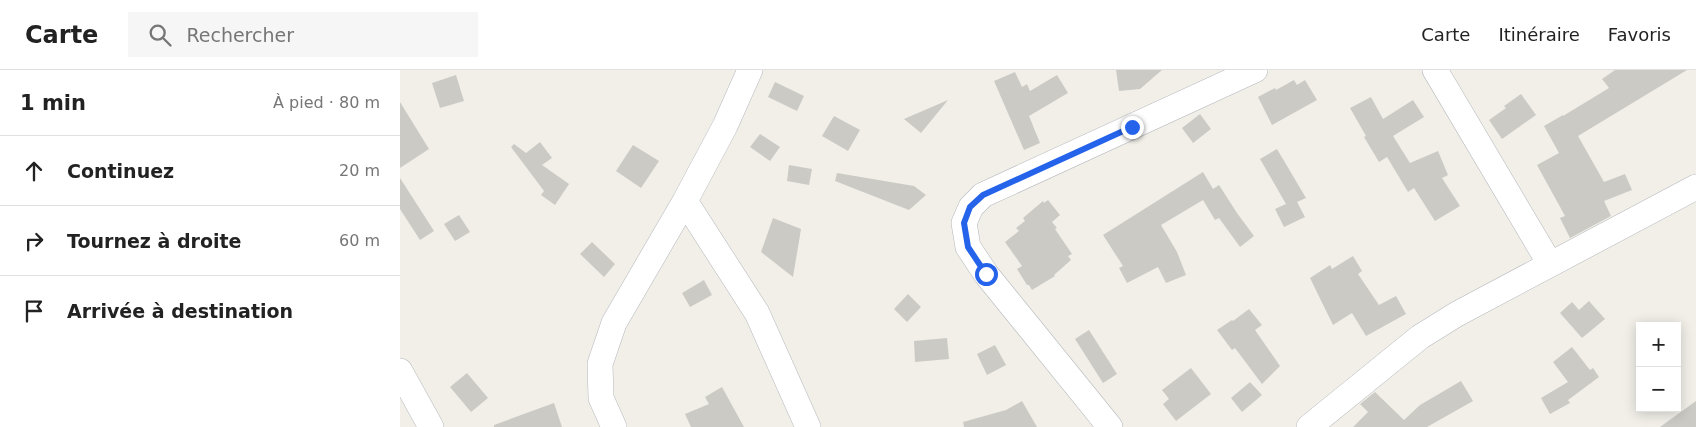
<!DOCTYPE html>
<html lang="fr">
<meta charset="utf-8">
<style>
body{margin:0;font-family:"DejaVu Sans",sans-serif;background:#f6f6f6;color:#222}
.controls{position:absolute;right:15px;bottom:15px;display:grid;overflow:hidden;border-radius:0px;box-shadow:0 2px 12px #0003}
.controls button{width:45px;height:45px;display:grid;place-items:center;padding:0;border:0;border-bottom:1px solid #e0e0e0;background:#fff;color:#222;font:25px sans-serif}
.stop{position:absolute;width:15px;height:15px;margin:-11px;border:4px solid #2563eb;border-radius:50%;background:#fff}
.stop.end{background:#2563eb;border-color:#fff;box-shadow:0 1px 5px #0008}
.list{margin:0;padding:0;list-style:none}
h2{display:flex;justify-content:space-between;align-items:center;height:65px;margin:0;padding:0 20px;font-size:21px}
h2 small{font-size:16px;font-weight:400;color:#767676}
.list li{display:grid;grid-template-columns:32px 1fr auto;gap:15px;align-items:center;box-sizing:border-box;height:70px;padding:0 20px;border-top:1px solid #e0e0e0}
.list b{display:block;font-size:19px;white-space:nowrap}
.list em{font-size:16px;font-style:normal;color:#767676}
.icon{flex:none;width:28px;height:28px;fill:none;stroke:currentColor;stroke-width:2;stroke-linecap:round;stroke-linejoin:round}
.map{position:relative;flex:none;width:1296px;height:357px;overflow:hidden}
header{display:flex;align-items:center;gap:30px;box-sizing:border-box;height:70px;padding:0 25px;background:#fff;border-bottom:1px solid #e0e0e0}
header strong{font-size:24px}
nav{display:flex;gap:28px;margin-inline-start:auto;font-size:18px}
.search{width:350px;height:45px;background:#f6f6f6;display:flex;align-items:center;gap:12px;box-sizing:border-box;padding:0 18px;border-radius:0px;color:#767676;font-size:19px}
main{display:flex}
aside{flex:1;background:#fff}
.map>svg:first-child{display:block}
.building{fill:#cccac5}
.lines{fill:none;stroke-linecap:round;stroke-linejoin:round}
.street-casing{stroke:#b5b8bc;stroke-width:26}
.street{stroke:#fff;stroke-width:25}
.route{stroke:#2563eb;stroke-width:6}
</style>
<header>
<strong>Carte</strong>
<div class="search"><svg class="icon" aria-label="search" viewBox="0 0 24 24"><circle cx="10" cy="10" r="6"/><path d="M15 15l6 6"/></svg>Rechercher</div>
<nav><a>Carte</a><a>Itinéraire</a><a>Favoris</a></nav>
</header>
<main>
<aside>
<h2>1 min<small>À pied · 80 m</small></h2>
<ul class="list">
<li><svg class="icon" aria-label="ahead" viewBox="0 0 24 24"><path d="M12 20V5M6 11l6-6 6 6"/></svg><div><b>Continuez</b></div><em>20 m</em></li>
<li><svg class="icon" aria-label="right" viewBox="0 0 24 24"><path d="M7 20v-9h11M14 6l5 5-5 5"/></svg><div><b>Tournez à droite</b></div><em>60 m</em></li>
<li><svg class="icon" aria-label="arrive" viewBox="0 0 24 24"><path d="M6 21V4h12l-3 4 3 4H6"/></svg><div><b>Arrivée à destination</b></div></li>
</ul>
</aside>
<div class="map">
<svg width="1296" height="357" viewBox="0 0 1296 357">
<rect width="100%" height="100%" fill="#f1efe8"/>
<path class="building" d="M716 0H762L740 19 719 21Z
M1215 0H1287L1178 66 1204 112 1225 104 1232 120 1204 131 1211 146 1170 168 1160 148 1165 146 1137 95 1159 83 1144 56 1163 45V46L1209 18 1202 9Z
M615 2 622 17 627 14 630 21 657 5 668 23 629 46 640 73 624 80 594 11Z
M56 5 64 31 40 38 32 13Z
M894 10 897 15 905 10 917 30 872 55 858 27 875 18 876 20Z
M375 12 404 26 397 41 368 27Z
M1121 24 1136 45 1102 69 1089 50 1106 38 1104 36Z
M971 27 983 49 1013 30 1024 47 993 66 1010 93 1038 81 1048 105 1042 108 1060 136 1035 151 1014 118 1008 122 987 87 979 92 964 67 966 66 950 38Z
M548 30 521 63 504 49Z
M0 32 29 79 0 98Z
M800 44 811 59 793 73 782 58Z
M434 46 460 60 448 81 422 66Z
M360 64 380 77 370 91 350 77Z
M140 72 152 88 142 95 169 114 155 135 141 125 144 121 111 77 114 74 126 83Z
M233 75 259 91 241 118 216 101Z
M877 79 906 128 897 132 905 147 884 157 875 139 886 134 860 89Z
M389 95 412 99 409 115 387 111Z
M803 102 813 119 819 115 837 143 854 166 840 177 819 148 815 150 803 130 761 155 777 182 786 205 766 213 758 197 727 213 719 198 723 196 703 165Z
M437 103 514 116 526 125 509 140 435 111Z
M0 108 34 161 20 170 0 139Z
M648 130 660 145 652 152 657 158 655 159 672 184 668 186 671 190 654 205 655 206 632 220 629 215H627L617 199 622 196 605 172 619 161 616 158 625 151 623 148 643 131 644 133Z
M59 145 70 162 55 171 44 154Z
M373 148 401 159 393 207 361 182Z
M192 172 215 194 204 207 180 184Z
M953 186 962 201 958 204 979 235 996 226 1006 244 966 266 952 243 933 255 910 208 930 195 932 199Z
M304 210 312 225 290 237 282 223Z
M508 224 521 237 507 252 494 239Z
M1189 231 1205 249 1182 268 1160 243 1172 232 1179 240Z
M849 239 862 255 855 260 880 296 862 314 835 278 832 280 817 260 832 250 833 251Z
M689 260 717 304 703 313 675 269Z
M547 268 549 289 515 292 514 271Z
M595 275 606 295 587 305 577 284Z
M1172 277 1190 300 1193 298 1199 307 1168 330 1170 333 1150 344 1141 328 1168 312 1153 292Z
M791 298 811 324 776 351 763 334 769 329 762 320Z
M67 303 88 328 71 342 50 317Z
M1061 311 1073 331 1027 357H953L968 342 960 334 975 322 1004 350 1020 335Z
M850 312 862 325 842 342 831 328Z
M322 317 344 357H291L285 344 309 334 305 327Z
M622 331 637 357H564L563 352 606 340Z
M1296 331V357H1260Z
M154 333 162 357H94V355Z"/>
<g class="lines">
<g class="street-casing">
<path id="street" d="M1035 0 1150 194
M285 131 357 243 408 357
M0 301 31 357
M214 357 201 328 200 294 214 253 285 131 325 56 350 0
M710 357 586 204 568 177 564 153 571 137 583 125 855 0
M909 357 1020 267 1057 244 1296 117"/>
</g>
<use href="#street" class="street"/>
</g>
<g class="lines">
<path class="route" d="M586 204 568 177 564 153 570 137 583 125 732 57"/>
</g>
</svg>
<div class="controls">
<button>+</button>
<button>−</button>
</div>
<div class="stop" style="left:586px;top:204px"></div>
<div class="stop end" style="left:732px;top:57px"></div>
</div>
</main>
